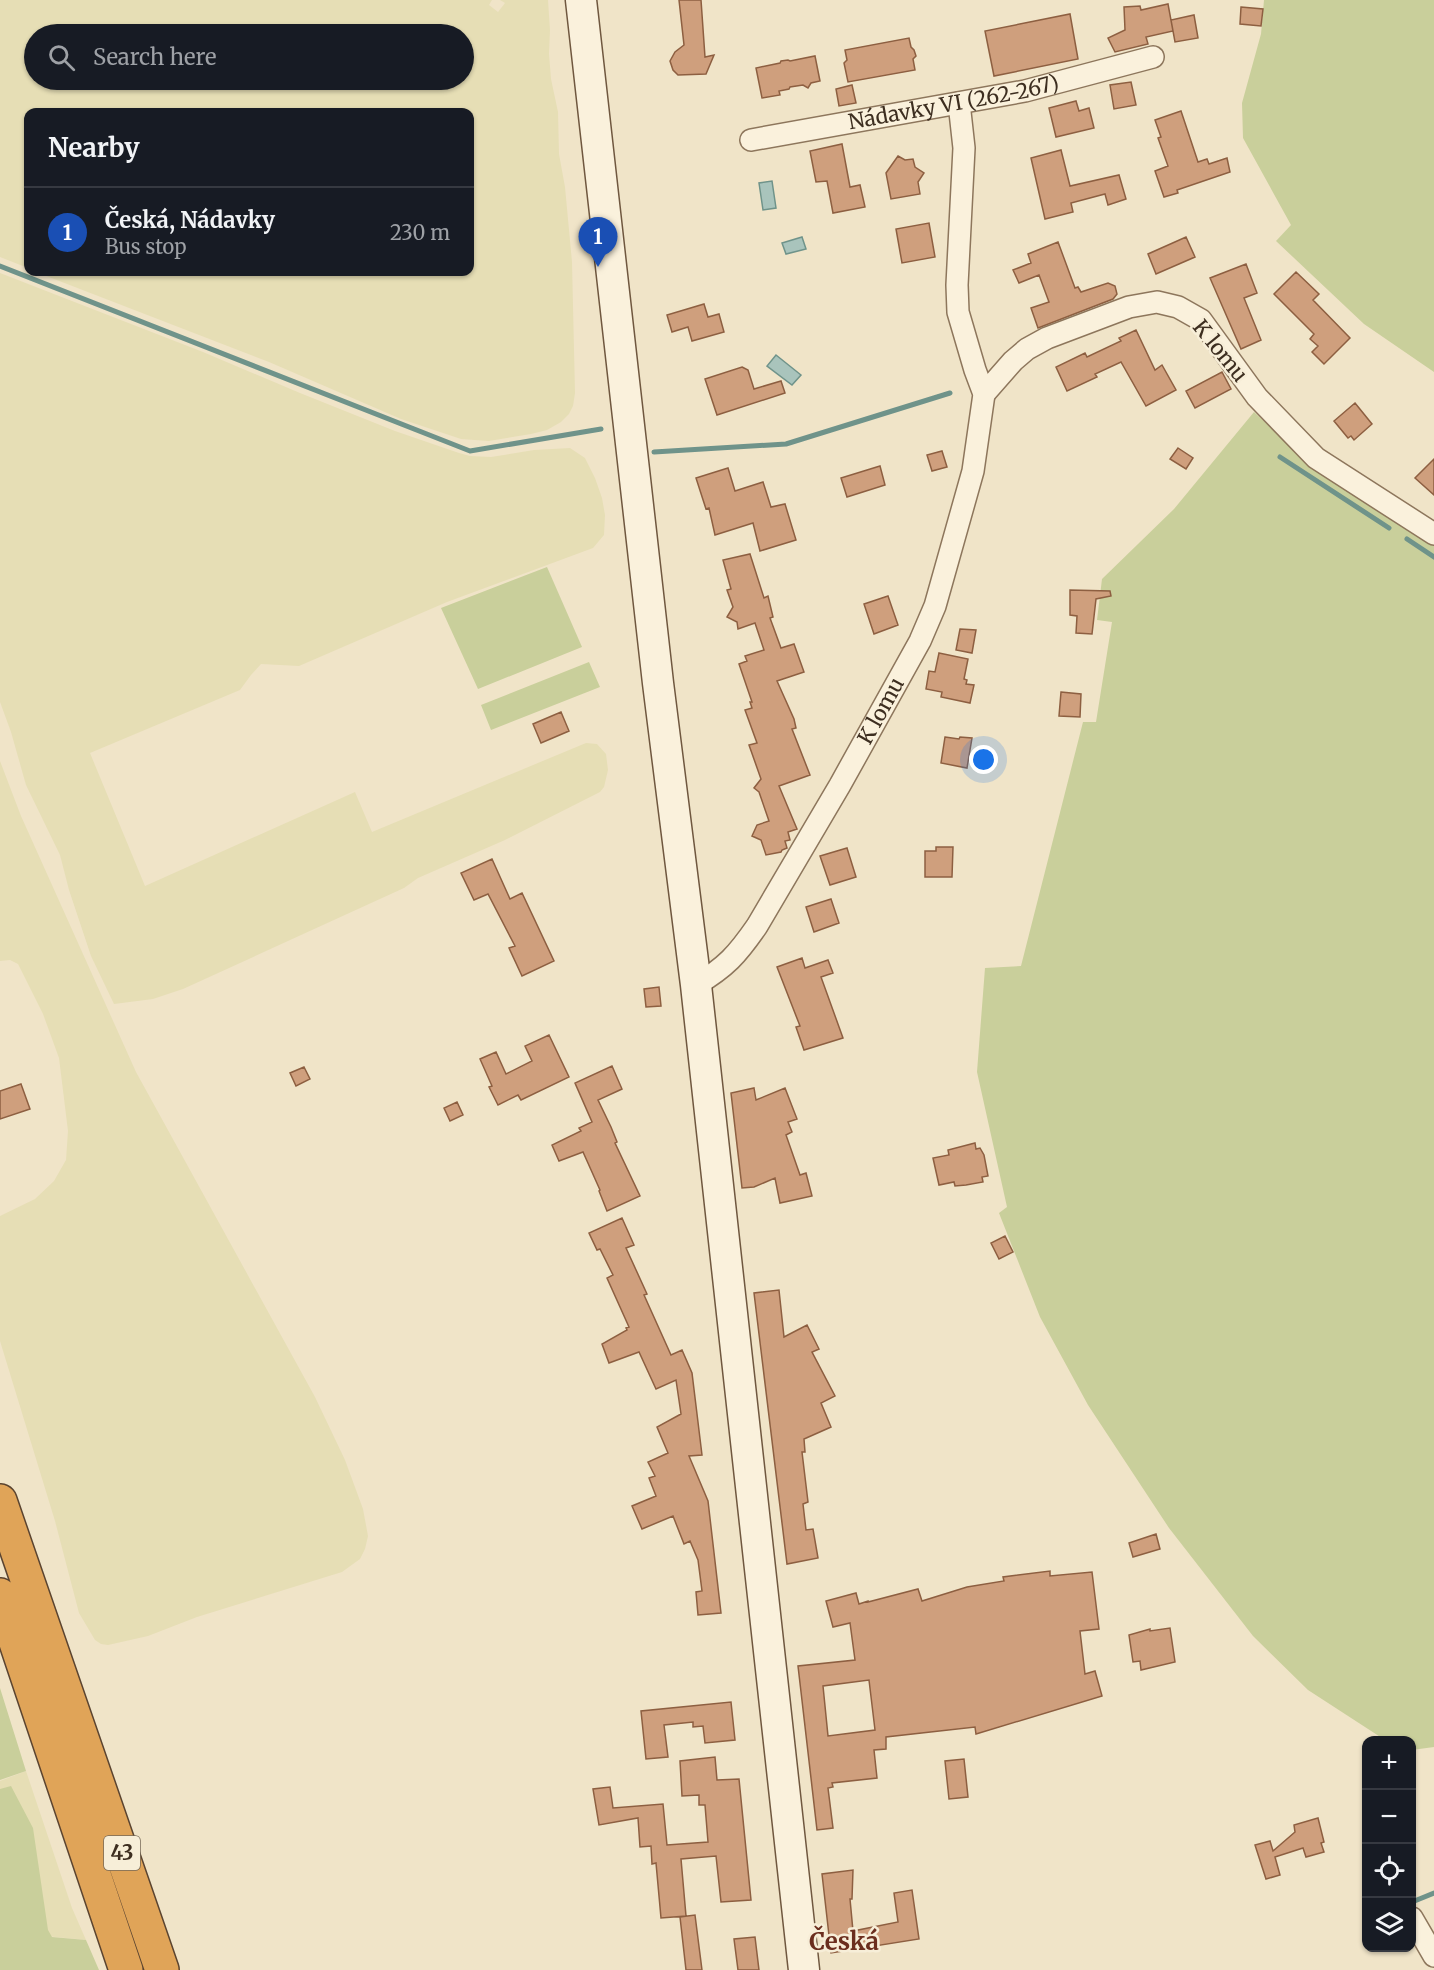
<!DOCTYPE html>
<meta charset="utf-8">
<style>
body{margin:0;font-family:Merriweather,serif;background:#20242c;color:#f1f3f6}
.controls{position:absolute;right:18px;bottom:18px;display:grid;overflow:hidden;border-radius:12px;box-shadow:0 2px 4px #0004}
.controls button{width:54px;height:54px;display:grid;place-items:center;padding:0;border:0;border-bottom:2px solid #363941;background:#171b24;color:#f1f3f6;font:30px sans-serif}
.you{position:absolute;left:984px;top:760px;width:21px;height:21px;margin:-15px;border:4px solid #fff;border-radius:50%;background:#1a73e8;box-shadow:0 0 0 9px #1a73e833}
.badge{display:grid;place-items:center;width:39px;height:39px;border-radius:50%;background:#db2777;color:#fff;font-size:20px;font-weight:700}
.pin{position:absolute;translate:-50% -50px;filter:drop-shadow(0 2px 3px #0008)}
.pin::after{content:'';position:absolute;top:32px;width:21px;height:18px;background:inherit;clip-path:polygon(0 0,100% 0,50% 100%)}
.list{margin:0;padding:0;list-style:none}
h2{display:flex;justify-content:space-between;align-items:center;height:78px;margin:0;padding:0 24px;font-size:26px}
h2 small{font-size:20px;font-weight:400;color:#9ea1a6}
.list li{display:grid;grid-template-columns:39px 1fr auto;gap:18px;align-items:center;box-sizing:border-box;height:90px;padding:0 24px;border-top:2px solid #363941}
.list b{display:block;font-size:22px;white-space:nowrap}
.list p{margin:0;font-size:20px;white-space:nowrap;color:#9ea1a6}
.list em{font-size:20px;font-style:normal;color:#9ea1a6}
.icon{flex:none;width:33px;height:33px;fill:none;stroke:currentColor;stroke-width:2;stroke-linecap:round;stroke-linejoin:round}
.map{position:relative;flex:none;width:1434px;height:1970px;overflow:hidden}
.search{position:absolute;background:#171b24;box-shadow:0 2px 4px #0004;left:24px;top:24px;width:450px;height:66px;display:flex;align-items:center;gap:15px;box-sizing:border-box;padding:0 21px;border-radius:33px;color:#9ea1a6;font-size:22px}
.panel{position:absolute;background:#171b24;box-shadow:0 2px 4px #0004;left:24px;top:108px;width:450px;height:168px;border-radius:12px}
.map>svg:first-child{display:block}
.farmland{fill:#e6deb5;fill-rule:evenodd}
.green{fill:#c9cf9b}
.water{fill:#a9c4bc;stroke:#6f938a;stroke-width:1.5}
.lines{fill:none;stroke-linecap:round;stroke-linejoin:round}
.stream{stroke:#6f938a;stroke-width:5}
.building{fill:#cf9f7d;stroke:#8d5f41;stroke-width:1.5;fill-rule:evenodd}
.street-casing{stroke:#8d765c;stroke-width:24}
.secondary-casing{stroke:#6f573f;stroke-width:33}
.highway-casing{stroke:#5b4430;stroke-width:36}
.street{stroke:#faf1dc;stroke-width:21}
.secondary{stroke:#faf1dc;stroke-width:30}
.highway{stroke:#e0a458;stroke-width:33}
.labels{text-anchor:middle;stroke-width:5;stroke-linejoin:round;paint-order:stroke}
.shield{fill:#f7eed8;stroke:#756857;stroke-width:1.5}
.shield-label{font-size:20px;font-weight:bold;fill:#3d2e20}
.street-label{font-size:21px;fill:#3d2e20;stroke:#f7eed8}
.quarter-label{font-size:24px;font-weight:bold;fill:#6b2e1e;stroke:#f7eed8}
</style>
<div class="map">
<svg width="1434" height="1970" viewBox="0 0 1434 1970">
<rect width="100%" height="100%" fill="#f0e4c8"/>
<path class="farmland" d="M0 0H492L489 5 498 12 505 3 500 0H548L550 30 549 54 551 79 558 112 559 154 565 187 572 262 575 393 573 406 569 414 561 422 547 430 531 434 489 441 461 439 401 419 269 362 36 272H470V112H28V268L0 257ZM464 34V80H34V34Z
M0 273 203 352 300 393 395 431 459 453 470 456 491 457 534 450 570 448 585 458 595 478 602 498 605 515 604 535 593 548 447 602 299 666 261 664 251 675 240 690 90 753 145 886 355 792 372 832 586 743 597 744 606 754 608 770 604 787 600 792 505 840 418 878 404 888 183 989 153 999 114 1004 91 956 69 890 60 855 26 785 11 732 0 702Z
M0 761 21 816 136 1072 315 1397 345 1460 363 1509 368 1536 365 1549 360 1559 342 1572 197 1617 148 1636 108 1645 101 1644 95 1640 79 1613 55 1521 0 1341V1216L35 1199 54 1181 66 1160 68 1131 59 1058 43 1014 18 964 10 960 0 961Z
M26 1771 72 1908 86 1940 35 1935 0 1904V1781Z"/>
<path class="green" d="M1264 0H1434V372L1364 324 1276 241 1291 225 1243 138 1242 103 1261 34Z
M1254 412 1315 468 1434 544V1747L1412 1750V1740H1385L1308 1690 1253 1636 1169 1528 1088 1405 1040 1317 999 1213 1007 1207 977 1072 985 968 1021 966 1083 722H1096L1112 622 1097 620 1102 579 1174 509Z
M547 567 582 647 478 689 441 608Z
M589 662 600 687 491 730 481 705Z
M0 1688 26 1771 0 1780Z
M11 1786 33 1828 48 1930 52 1937 86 1940 99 1970H0V1789Z"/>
<path class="water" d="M772 181 776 208 763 210 759 183Z
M802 237 806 249 786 254 782 243Z
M776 355 801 375 792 385 767 366Z"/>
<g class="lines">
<path class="stream" d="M0 266 470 451 601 429
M654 452 786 444 950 393
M1280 457 1389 528
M1407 539 1434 557
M1412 1902 1434 1893"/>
</g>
<path class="building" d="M679 0H701L705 57 714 55 706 74 678 75 673 70 670 61 675 52 684 45Z
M1168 4 1173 31 1146 37 1148 44 1115 52 1108 38 1125 30 1124 7 1140 6 1141 10Z
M1241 7 1263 9 1261 26 1240 24Z
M1070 14 1078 59 994 76 985 31Z
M1194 15 1198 38 1175 42 1171 20Z
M909 38 911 47 914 50 916 56 913 59 915 70 848 82 844 63 847 60 845 50Z
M815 56 820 81 811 83 808 88 803 85 790 87 789 89 779 91 780 95 762 98 756 68 780 63 781 61 788 60 790 61Z
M1131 82 1136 105 1114 109 1110 85Z
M852 85 856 103 839 106 836 89Z
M1076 101 1079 111 1089 108 1094 128 1056 137 1049 108Z
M1181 111 1198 162 1207 159 1209 164 1227 158 1230 172 1177 190 1178 193 1164 197 1155 171 1168 166 1158 138 1161 137 1155 120Z
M842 144 850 187 860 185 865 207 833 213 827 181 816 182 810 151Z
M1061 150 1070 186 1119 175 1126 199 1108 205 1105 194 1071 203 1073 212 1045 219 1031 158Z
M898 156 905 160 913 159 915 167 924 173 918 182 920 194 891 199 886 173Z
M929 223 935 257 902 263 896 229Z
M1186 237 1195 257 1156 274 1148 254Z
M1058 242 1075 288 1078 287 1081 292 1108 283 1115 286 1117 294 1113 299 1038 328 1031 308 1049 302 1039 275 1019 283 1013 270 1031 263 1028 254Z
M1246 264 1257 293 1244 298 1261 340 1241 349 1210 278Z
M1296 272 1319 294 1313 300 1350 338 1324 364 1312 352 1318 346 1310 339 1314 334 1274 294Z
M704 304 708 317 719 314 724 332 692 341 688 327 672 332 667 315Z
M1136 330 1155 370 1162 365 1176 390 1146 406 1121 362 1095 374 1097 377 1067 391 1056 367 1085 353 1087 357 1121 341 1119 338Z
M742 367 748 370 754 389 781 381 785 393 717 415 705 379Z
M1222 372 1231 389 1195 408 1186 391Z
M1355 403 1372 424 1354 440 1351 436 1348 438 1334 421Z
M1178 448 1193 458 1186 469 1170 459Z
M942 451 947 467 932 471 927 455Z
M1434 459V495L1415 478Z
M880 466 885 485 847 497 841 478Z
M728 468 735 491 763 482 771 507 785 504 796 540 760 551 753 523 715 535 709 508 706 509 696 478Z
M750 554 764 598 768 596 773 617 770 618 781 648 794 644 804 672 777 681 794 719 796 728 792 729 810 775 779 786 797 829 788 832 790 840 785 841 787 848 782 850 781 852 766 855 761 840 752 836 757 825 769 821 759 792 754 788 761 779 749 745 757 743 745 710 752 708 750 702H752L739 664 747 661 745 656 764 650 755 623 738 629 737 622 727 617 733 607 727 590 731 589 723 560Z
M1070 590 1110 591 1111 596 1096 599 1092 634 1076 633 1077 616 1070 615Z
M888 596 898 625 874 634 864 604Z
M960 629 976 630 972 653 956 650Z
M939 653 968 659 964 679 967 680 966 684 974 685 970 703 941 697 942 692 926 689 929 671 935 672Z
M1061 692 1081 694 1080 717 1059 716Z
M561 712 569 731 541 743 533 724Z
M945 737 959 739 960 737 972 738 967 768 941 763Z
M936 847H953L952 877H925V851H936Z
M847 848 856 877 830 885 820 856Z
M492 859 510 899 522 893 554 961 522 976 509 948 515 946 488 894 474 900 461 873Z
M831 899 839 923 814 932 806 907Z
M802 958 805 968 828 960 833 973 821 977 843 1038 804 1050 796 1027 800 1026 777 967Z
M659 987 661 1006 646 1007 644 989Z
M549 1035 569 1077 521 1100 518 1095 498 1105 489 1087 492 1086 480 1059 496 1052 506 1074 532 1061 525 1046Z
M612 1066 622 1089 598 1100 611 1127 617 1142 615 1143 640 1196 607 1211 599 1191 600 1190 583 1152 559 1161 552 1145 581 1131 579 1128 592 1122 575 1083Z
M304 1067 310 1079 296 1086 290 1073Z
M21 1084 30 1109 0 1119V1091Z
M754 1088 756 1100 785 1088 797 1119 788 1122 792 1132 786 1135 800 1175 806 1173 812 1196 780 1203 775 1178 754 1187 742 1188 731 1093Z
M457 1102 463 1115 450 1121 444 1108Z
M975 1143 976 1149 980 1148 984 1155 988 1176 982 1177 983 1182 966 1185 955 1186 954 1182 939 1185 933 1158 949 1155 948 1150Z
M622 1218 634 1245 626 1248 647 1294 644 1295 671 1355 682 1350 692 1373 702 1455 689 1456 708 1501 721 1613 698 1615 696 1592 702 1591 698 1560 690 1541 684 1544 673 1516 642 1529 632 1506 656 1496 649 1478 655 1476 648 1462 668 1453 657 1427 681 1414 676 1380 656 1389 639 1352 609 1363 602 1344 627 1330 626 1328 629 1327 607 1278 613 1275 600 1249 597 1250 589 1233Z
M1005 1236 1013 1252 999 1259 991 1243Z
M779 1290 784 1337 807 1325 819 1349 812 1352 835 1396 821 1403 831 1427 804 1439 805 1452H802L808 1502 803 1504 806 1530 813 1529 818 1558 787 1564 754 1293Z
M1156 1534 1160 1549 1133 1557 1129 1543Z
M1050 1571V1576L1092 1572 1099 1629 1080 1631 1085 1674 1095 1671 1102 1696 976 1734 975 1727 886 1737V1749L874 1750 877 1778 832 1783 833 1787 828 1788 833 1828 817 1830 798 1666 855 1660 850 1623 833 1627 826 1601 856 1593 859 1604 868 1601V1602L918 1589 922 1601 967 1587 1004 1581 1003 1577ZM869 1680 875 1730 828 1736 823 1686Z
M1170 1628 1175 1662 1141 1670 1140 1661 1133 1662 1129 1635 1150 1629V1631Z
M731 1702 735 1740 705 1743 703 1726 693 1727V1722L664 1725 668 1757 646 1759 641 1711Z
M715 1757 717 1780 739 1779 751 1900 721 1902 716 1856 681 1859 686 1916 661 1918 656 1863 652 1864 651 1846 640 1847 638 1818 599 1825 593 1789 610 1787 613 1808 663 1804 667 1845 708 1842 705 1805H699V1795L682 1796 680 1761Z
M964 1759 968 1797 949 1799 945 1761Z
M1318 1818 1324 1842 1321 1843 1324 1852 1306 1857 1303 1848 1275 1857 1280 1875 1266 1879 1255 1845 1270 1841 1273 1851 1295 1832 1294 1825Z
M853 1870 852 1899H850L853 1931 898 1922 894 1893 912 1890 919 1939 831 1953 822 1874Z
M695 1915 702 1970H686L680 1917Z
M755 1937 759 1970H738L734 1939Z"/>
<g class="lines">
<g class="street-casing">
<g id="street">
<path id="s1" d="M751 140 1025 91 1153 57"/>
<path d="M984 394 1013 361 1027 349 1047 338 1129 307 1157 302 1178 307 1201 320 1257 397 1316 458 1434 534"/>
<path id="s2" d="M696 985C726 967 737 955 757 926L840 785 920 641 935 606 973 471 984 394 975 370 958 312 957 285 964 148 959 103"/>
<path d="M1412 1918 1434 1956"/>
</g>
</g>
<g class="secondary-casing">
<path id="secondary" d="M581 0 658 683 696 985 804 1970"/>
</g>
<g class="highway-casing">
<path id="highway" d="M0 1501 162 1970
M0 1595 126 1970"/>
</g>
<use href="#street" class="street"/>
<use href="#secondary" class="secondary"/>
<use href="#highway" class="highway"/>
</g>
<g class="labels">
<rect class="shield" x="104" y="1836" width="36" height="34" rx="4.5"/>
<g class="shield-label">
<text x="122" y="1860">43</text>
</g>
<g class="street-label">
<text dy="7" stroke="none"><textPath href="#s1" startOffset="206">Nádavky VI (262-267)</textPath></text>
<text transform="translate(1220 351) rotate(51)" y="7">K lomu</text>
<text dy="7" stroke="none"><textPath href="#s2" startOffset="334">K lomu</textPath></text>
</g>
<g class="quarter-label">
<text x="844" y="1950">Česká</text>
</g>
</g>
</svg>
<div class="controls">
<button>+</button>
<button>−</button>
<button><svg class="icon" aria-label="locate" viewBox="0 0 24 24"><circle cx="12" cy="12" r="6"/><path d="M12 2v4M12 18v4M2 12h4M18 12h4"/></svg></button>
<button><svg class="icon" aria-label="layers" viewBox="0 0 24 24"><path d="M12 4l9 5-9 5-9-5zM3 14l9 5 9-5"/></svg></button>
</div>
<div class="you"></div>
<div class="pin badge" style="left:598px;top:267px;background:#1a4fb4">1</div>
<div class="search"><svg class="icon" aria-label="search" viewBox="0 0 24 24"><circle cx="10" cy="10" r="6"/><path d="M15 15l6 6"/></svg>Search here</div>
<section class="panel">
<h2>Nearby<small></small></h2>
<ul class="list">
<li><span class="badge" style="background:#1a4fb4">1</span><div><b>Česká, Nádavky</b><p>Bus stop</p></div><em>230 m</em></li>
</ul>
</section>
</div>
